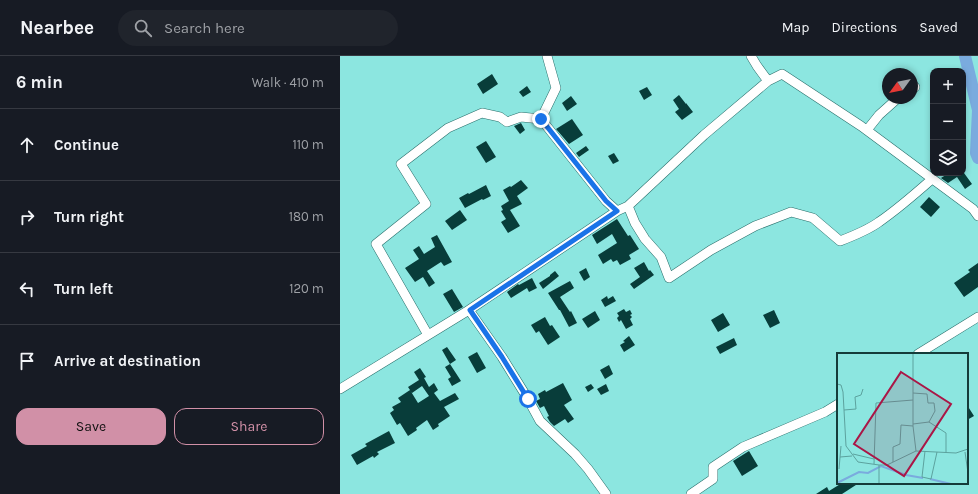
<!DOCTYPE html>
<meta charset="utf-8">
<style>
body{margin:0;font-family:Karla,sans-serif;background:#20242c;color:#f1f3f6}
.controls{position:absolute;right:12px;top:12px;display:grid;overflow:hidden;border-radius:8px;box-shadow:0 2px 6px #0003}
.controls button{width:36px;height:36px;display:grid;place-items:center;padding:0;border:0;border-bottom:1px solid #363941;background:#171b24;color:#f1f3f6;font:20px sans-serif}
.compass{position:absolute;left:542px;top:12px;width:36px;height:36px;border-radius:50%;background:#171b24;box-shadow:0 2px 6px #0003;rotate:237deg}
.stop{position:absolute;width:12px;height:12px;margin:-9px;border:3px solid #1a73e8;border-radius:50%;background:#fff}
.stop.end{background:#1a73e8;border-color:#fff;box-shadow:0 1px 4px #0008}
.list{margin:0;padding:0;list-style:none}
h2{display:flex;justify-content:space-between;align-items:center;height:52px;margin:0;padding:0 16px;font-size:17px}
h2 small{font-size:13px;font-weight:400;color:#9ea1a6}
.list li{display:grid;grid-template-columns:26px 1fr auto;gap:12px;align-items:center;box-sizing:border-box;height:72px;padding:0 16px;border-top:1px solid #363941}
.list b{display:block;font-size:15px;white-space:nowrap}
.list em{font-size:13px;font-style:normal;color:#9ea1a6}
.actions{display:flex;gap:8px;padding:12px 16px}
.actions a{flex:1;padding:9px 0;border:1px solid #d190a7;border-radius:12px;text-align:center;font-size:14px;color:#d190a7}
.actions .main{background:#d190a7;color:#111}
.icon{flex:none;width:22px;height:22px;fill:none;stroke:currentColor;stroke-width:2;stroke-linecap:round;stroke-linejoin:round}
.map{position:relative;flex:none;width:638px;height:438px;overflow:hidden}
header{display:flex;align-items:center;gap:24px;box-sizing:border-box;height:56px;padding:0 20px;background:#171b24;border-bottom:1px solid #363941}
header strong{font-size:19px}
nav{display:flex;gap:22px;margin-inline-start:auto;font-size:14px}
.search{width:280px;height:36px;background:#20242c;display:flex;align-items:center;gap:10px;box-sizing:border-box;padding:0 14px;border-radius:22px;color:#9ea1a6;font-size:15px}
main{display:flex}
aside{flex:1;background:#171b24}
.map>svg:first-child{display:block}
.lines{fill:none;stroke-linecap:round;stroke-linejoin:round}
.river{stroke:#7aabde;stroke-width:12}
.building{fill:#083d3a}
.minor-casing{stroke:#296f6b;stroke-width:10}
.minor{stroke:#fff;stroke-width:9}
.route{stroke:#1a73e8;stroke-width:5}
.inset-river{fill:none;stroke:#7aabde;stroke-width:2}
.inset-road{fill:none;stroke:#5ca29e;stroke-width:1}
.view{fill:#aa1646;fill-opacity:0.15;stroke:#aa1646;stroke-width:2}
.inset-edge{fill:none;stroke:#153c3a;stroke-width:2}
</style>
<header>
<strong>Nearbee</strong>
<div class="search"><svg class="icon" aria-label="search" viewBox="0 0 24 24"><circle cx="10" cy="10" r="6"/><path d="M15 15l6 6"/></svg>Search here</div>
<nav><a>Map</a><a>Directions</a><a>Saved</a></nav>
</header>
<main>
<aside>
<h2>6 min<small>Walk · 410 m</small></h2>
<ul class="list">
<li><svg class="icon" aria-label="ahead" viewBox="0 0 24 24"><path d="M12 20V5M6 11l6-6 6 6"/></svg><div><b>Continue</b></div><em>110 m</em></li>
<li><svg class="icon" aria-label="right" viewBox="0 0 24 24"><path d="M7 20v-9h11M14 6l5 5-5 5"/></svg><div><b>Turn right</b></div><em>180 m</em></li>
<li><svg class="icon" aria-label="left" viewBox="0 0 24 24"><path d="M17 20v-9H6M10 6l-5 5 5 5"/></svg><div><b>Turn left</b></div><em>120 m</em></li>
<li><svg class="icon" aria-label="arrive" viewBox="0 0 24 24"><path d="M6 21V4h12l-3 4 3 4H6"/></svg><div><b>Arrive at destination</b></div></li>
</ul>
<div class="actions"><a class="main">Save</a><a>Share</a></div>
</aside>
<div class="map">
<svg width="638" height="438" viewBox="0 0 638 438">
<rect width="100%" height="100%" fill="#8ce6e0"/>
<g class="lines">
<path class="river" d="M625 0 638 54
M638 54 636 97 638 102"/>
</g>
<path class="building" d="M152 18 158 28 143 38 137 28Z
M187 30 191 36 183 41 179 36Z
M307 31 312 39 304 44 299 35Z
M339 39 346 48V47L353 56 342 64 335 56 339 53 333 44Z
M231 40 237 48 227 55 222 47Z
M232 63 243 79 229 88 216 73Z
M181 67 185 74 180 78 174 70Z
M146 85 156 101 146 107 136 91Z
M246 90 249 94 239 101 236 97Z
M274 97 279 105 273 108 268 100Z
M609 117H625H624L632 128 625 133 617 121 608 127 601 122Z
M181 124 188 132 177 140 182 148 170 154 180 170 168 177 161 166 166 163 161 155 163 154 161 150 169 145 163 134 170 130 171 131Z
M146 129 151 140 143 144 142 143 125 152 119 142 128 137 129 138Z
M589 141 600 151 591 161 580 151Z
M120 154 127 164 112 174 105 165Z
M277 163 288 180 290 179 299 193 289 199 291 203 280 209 277 204 273 206 271 203 263 208 258 199 277 187 272 178 257 188 252 179Z
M97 179 112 206 104 210 101 206 87 215 95 227 89 231 83 221 75 226 65 212 79 203 73 194 79 190 84 198 95 191 91 182Z
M304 206 309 215 310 214 314 219 294 233 290 228 300 221 294 212Z
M638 207V231L624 241 614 227 630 216 628 214Z
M246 212 250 221 244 225 239 216Z
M215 215 219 220 203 233 199 227 210 220V219Z
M192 222 197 232 189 236 187 232 171 242 167 236 178 228 179 229Z
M230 225 234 232 220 241 230 256 231 255 237 267 229 271 220 254H219L208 237Z
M112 233 123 251 114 256 103 238Z
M267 240 268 243 273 240 276 245 265 251 261 244Z
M284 253 286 256 290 254 292 258 290 259 292 261 290 263 293 269 286 273 281 264 279 266 277 262 279 260 277 257Z
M434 254 440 267 430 272 423 259Z
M255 255 260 264 248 272 242 263Z
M383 257 390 269 378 276 371 264Z
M205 261 210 270 212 269 220 281 208 289 199 275 196 277 191 269Z
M289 280 295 289 284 296 280 289 285 286 283 285Z
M394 282 397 289 380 298 376 291Z
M107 291 116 304 110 308 102 294Z
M137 296 146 312 137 317 128 301Z
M110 308 121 325 112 330 108 323 111 321 105 311Z
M269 309 273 318 265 323 260 314Z
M80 312 86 321 84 322 89 331 94 327 98 334 94 337 100 345 115 337 119 343 104 351 110 360 98 368 99 370 93 374 87 364 76 372 77 374 68 380 60 367 57 369 50 357 54 354 52 351 61 346 58 342 70 334 78 347 89 340 82 330 72 337 68 331 79 324 74 316Z
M223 327 232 344 224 349 234 363 228 367 225 363 214 370 210 366 207 361 209 360 204 350 200 352 196 345 200 343 198 338 205 334 206 336Z
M251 328 254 332 248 336 245 331Z
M266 328 269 335 261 339 257 333Z
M627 349 634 360 627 364Z
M49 375 55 387 37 396 39 398 34 402 33 400 17 409 11 399 27 390 25 388Z
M409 395 418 410 402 420 393 405Z
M502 427H519L502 438H476L487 431 489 435Z"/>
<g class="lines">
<g class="minor-casing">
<path id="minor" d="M411 0 417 10 428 25 442 18 521 70 633 153 638 160
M572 33 575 31
M201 63 216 32 207 0
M527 74 539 59 558 42
M288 150 295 167 305 183 321 201 329 222 371 194 415 170 451 156 473 162 500 185C513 180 528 174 539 166 558 153 575 138 592 123
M129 254 162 301 188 343 200 365 235 398 248 413 266 438
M88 279 36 188 86 148 61 108 108 72 142 57 160 61 167 66 181 61 201 63 266 145 277 155
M578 298 638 261
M0 333 129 254 277 155 288 150 364 79 428 25
M351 438 373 423V411L403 391 485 356 498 348"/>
</g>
<use href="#minor" class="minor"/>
</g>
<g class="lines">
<path class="route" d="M188 343 162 301 130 254 277 155 266 145 201 63"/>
</g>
<g transform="translate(497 297)">
<rect width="131" height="131" fill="#8ce6e0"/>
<path class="inset-river" d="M93 126 114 131M0 130 22 119 31 120 44 113 69 122 86 125"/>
<path class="inset-road" d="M76 0V73L79 98M0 31 4 32 6 39 9 93 21 109 42 112V131M76 40 90 41 91 50H97L98 58 92 69 76 71M7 57 19 56 18 44 24 42 26 36M92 69 109 80V100M88 98 85 124 94 126 100 99M128 99 131 120M16 101 37 106M3 104 15 103M56 109V94L63 91 64 72 76 73M37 111 39 50 76 47M42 112H50L79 98 119 100 131 96M2 116 4 93"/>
<path class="view" d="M64 19 114 51 67 123 17 91Z"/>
<rect width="131" height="131" class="inset-edge"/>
</g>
</svg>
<div class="controls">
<button>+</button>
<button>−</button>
<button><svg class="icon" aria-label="layers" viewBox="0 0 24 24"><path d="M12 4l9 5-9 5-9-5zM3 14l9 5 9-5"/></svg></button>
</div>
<svg class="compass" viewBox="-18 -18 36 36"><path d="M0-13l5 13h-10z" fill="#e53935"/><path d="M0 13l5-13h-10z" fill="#9ea1a6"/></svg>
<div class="stop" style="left:188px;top:343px"></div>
<div class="stop end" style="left:201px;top:63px"></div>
</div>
</main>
